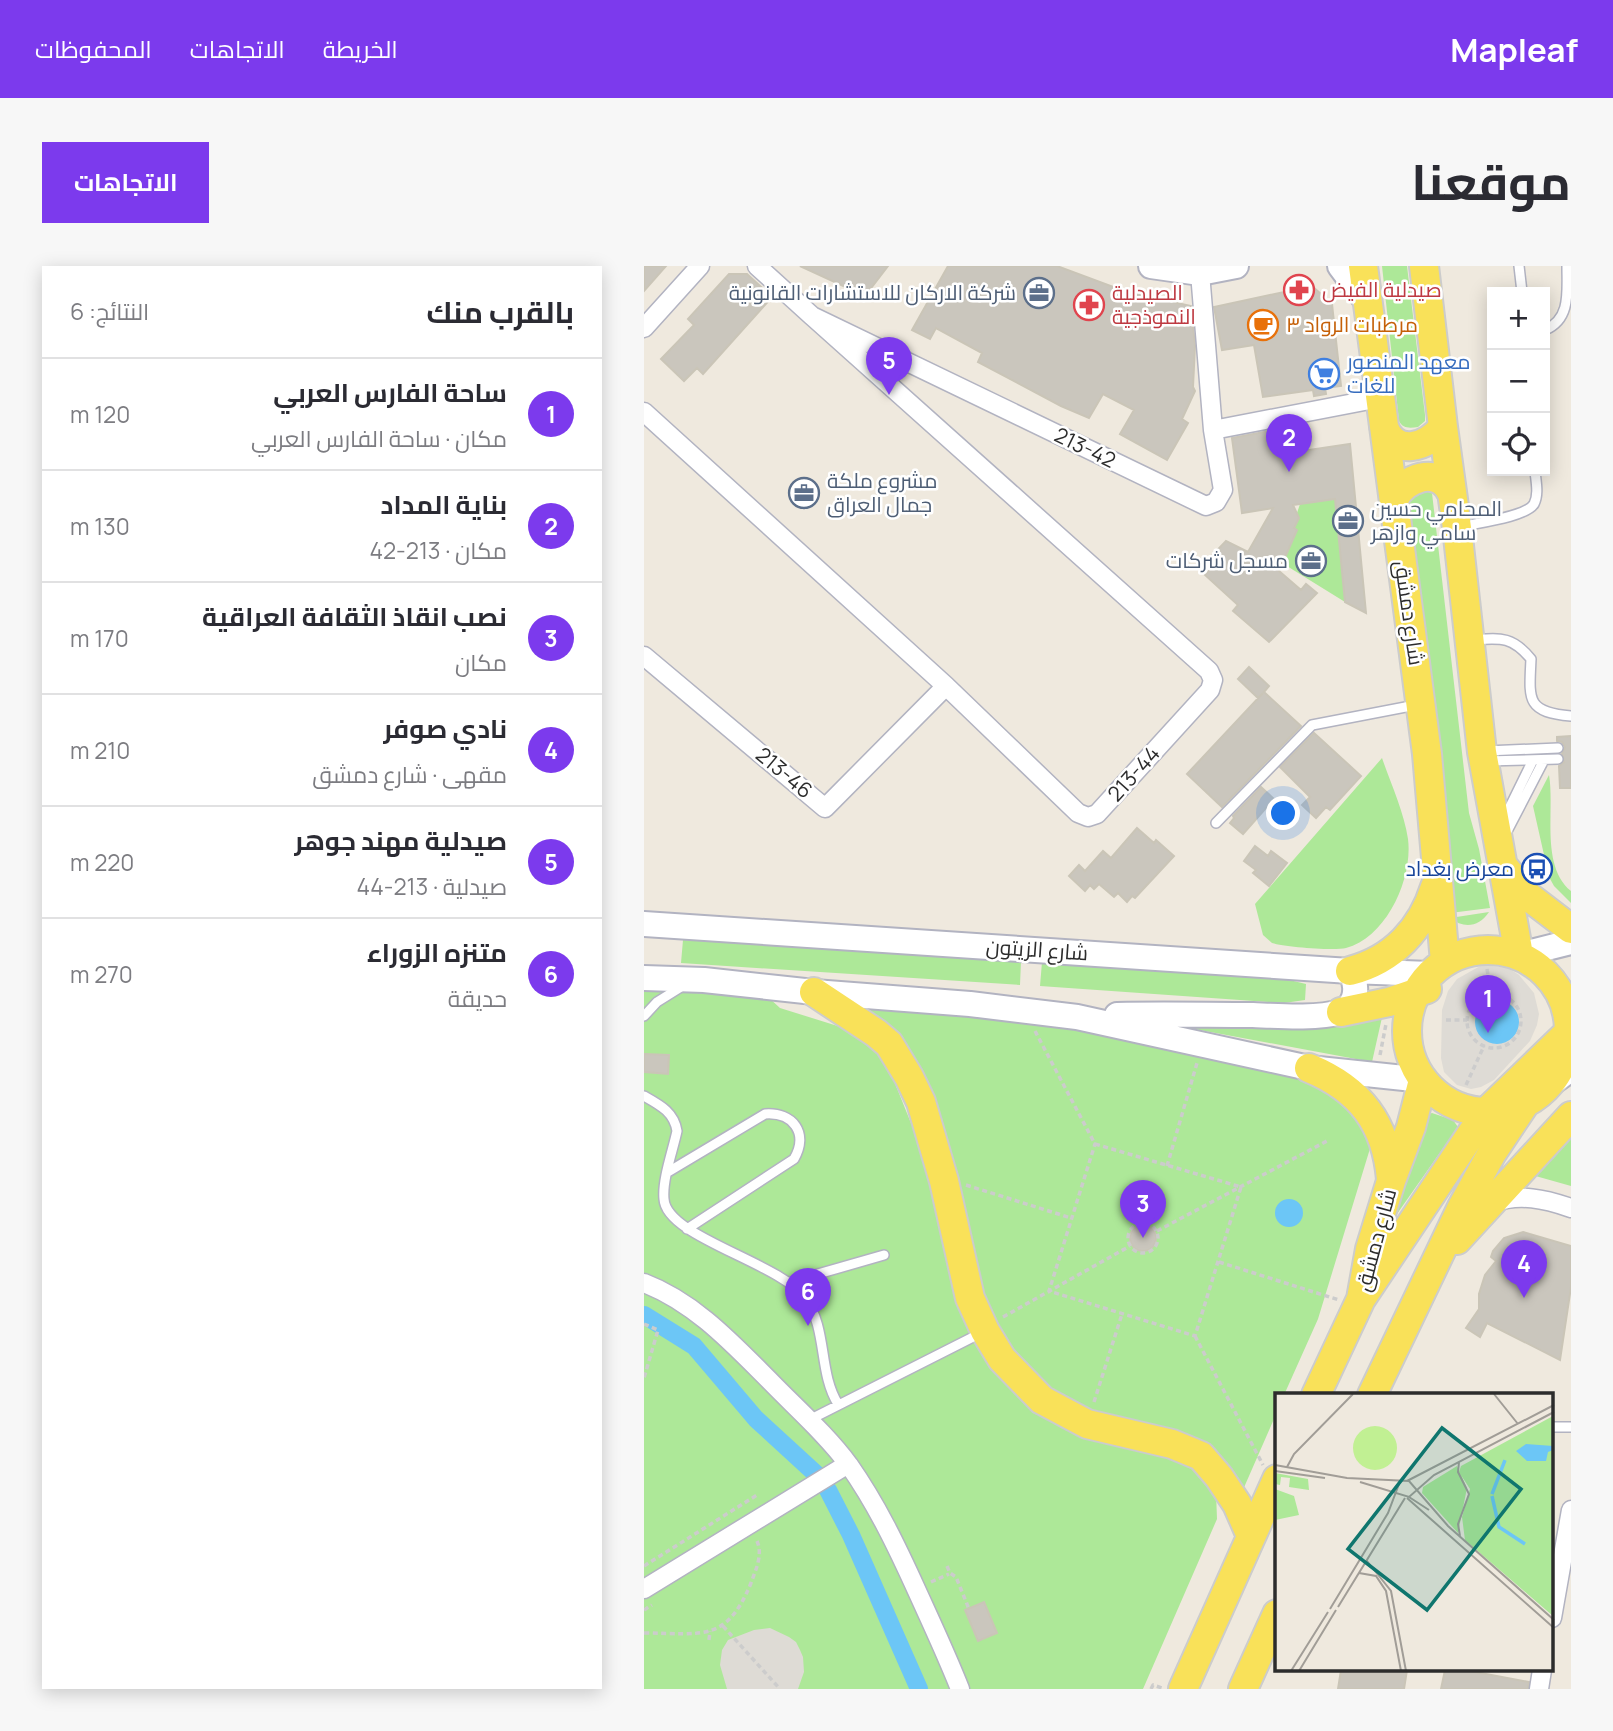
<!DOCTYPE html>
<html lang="ar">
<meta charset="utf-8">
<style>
body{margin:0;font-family:Manrope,Cairo,sans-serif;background:#f7f7f7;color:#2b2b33;direction:rtl}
.controls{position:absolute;right:21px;top:21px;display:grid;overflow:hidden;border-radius:0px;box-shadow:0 4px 18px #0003}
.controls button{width:63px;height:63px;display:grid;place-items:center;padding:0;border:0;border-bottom:2px solid #e1e1e2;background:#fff;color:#2b2b33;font:35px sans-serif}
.you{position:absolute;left:640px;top:548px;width:24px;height:24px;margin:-18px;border:5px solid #fff;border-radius:50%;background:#1a73e8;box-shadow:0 0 0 10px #1a73e833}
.badge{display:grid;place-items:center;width:46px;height:46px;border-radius:50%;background:#7c3aed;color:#fff;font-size:23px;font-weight:700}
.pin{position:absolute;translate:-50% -58px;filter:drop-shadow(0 2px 4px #0008)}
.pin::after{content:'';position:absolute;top:37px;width:24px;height:21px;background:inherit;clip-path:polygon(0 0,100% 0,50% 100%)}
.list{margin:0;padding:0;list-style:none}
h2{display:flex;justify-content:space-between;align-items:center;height:91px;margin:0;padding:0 28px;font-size:30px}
h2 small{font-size:23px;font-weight:400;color:#7c7c81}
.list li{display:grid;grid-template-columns:46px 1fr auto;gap:21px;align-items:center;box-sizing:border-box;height:112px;padding:0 28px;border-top:2px solid #e1e1e2}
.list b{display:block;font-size:26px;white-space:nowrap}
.list p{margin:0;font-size:23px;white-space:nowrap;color:#7c7c81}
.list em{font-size:23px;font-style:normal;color:#7c7c81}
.icon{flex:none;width:38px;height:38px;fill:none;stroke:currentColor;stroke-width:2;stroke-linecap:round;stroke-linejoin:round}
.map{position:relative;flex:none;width:927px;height:1423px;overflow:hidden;direction:ltr;border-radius:0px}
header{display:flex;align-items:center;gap:42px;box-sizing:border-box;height:98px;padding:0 35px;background:#7c3aed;color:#fff}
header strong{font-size:33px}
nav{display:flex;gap:38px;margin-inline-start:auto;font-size:24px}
.intro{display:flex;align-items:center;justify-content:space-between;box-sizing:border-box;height:168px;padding:0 42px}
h1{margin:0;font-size:49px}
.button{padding:18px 32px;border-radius:0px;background:#7c3aed;color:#fff;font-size:24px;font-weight:700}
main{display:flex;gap:42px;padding:0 42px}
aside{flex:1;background:#fff;border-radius:0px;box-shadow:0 4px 18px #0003}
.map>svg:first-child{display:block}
.green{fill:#ade898}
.plaza{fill:#dedbd5}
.water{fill:#6cc6f6}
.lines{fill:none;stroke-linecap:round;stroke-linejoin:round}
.canal{stroke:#6cc6f6;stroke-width:18}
.building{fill:#cac6bd;stroke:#cac5b7;stroke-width:2}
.lane-casing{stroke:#b2b3c1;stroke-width:12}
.street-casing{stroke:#b2b3c1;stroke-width:21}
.secondary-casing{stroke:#b2b3c1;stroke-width:28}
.primary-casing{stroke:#ccc;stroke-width:32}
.path{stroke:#ccc;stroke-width:3.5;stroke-dasharray:5 3.5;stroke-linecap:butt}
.lane{stroke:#fff;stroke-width:9}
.street{stroke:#fff;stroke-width:18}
.secondary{stroke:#fff;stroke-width:24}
.primary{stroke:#f9e159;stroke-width:28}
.labels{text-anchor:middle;stroke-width:5;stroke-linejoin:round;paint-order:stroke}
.health-label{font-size:21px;fill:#be3a42;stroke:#fff;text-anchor:start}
.service-label{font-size:21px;fill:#4e5e75;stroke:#fff;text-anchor:end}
.food-label{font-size:21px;fill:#c56008;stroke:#fff;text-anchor:start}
.shop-label{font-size:21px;fill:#366cbe;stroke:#fff;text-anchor:start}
.street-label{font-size:21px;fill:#2c2c2c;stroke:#fff}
.transit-label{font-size:21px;fill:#164399;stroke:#fff;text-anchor:end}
.inset-river{fill:none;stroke:#6cc6f6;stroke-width:3.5}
.inset-road{fill:none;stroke:#a19d97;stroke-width:2}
.view{fill:#0f766e;fill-opacity:0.15;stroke:#0f766e;stroke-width:3.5}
.inset-edge{fill:none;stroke:#2c2c2c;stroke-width:3.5}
</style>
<header>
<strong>Mapleaf</strong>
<nav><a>الخريطة</a><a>الاتجاهات</a><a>المحفوظات</a></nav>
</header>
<div class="intro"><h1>موقعنا</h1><a class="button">الاتجاهات</a></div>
<main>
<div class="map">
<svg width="927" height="1423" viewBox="0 0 927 1423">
<rect width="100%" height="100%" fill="#efe9de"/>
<path class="green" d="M738 0H763L781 149V155L774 161C766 162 759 163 755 155Z
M785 224 788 227 825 547 835 583 846 642 806 647 804 569 763 231 765 228Z
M691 233 701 336 638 297 644 285 641 283 653 265 650 262 655 252 653 247 656 238Z
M738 492C747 518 760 546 764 573 769 612 743 671 702 682 690 685 641 681 628 677L619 669 611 638Z
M905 509C911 543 896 600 927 625V637L910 620 905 611 889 540Z
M845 646C835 661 820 663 806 652Z
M39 674 377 695 376 719 37 697Z
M398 696 637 712 662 718 661 734 640 737 396 720Z
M0 724 124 731 136 742 200 762 217 773 242 795 277 882 319 1034 337 1087 376 1133 420 1161 549 1195 572 1226 573 1253 499 1423H0Z
M224 737 403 758 527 780 681 819 705 834 728 876 674 1053 640 1129H633V1146L598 1226 402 1121 366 1086 340 1044 306 905 210 745Z
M739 747 728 796 545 762 546 757Z
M788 847 809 854 814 861 748 955 783 849Z
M927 869V920L888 909Z"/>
<path class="plaza" d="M838 699 864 702 875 709 890 727 895 748 893 759 886 775 850 814 837 821 827 823 813 819 800 806 797 792 798 744 804 725 813 713Z
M126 1362 145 1371 152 1376 156 1384 159 1391 160 1406 154 1423H83L76 1399 78 1384 84 1374 110 1364Z"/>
<path class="water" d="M831 756a22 22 0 1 1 44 0a22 22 0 1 1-44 0Z
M631 947a14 14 0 1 1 28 0a14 14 0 1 1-28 0Z"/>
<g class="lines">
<path class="canal" d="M0 1049 50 1080 112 1153 172 1208
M184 1224 207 1269 275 1423"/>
</g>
<path class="building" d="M0 0H22L0 25Z
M156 0H244L221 30Z
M304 0H413L480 25 547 40 551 80 549 121 551 125 538 153 544 157 523 194 476 168 490 144 459 128 445 152 417 140 334 96 338 87 292 62 286 73 268 64Z
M85 8H103L128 31 59 108 53 102 40 115 17 93 50 59 44 53Z
M668 20 688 38 697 120 681 122 682 128 670 130 669 124 619 131 610 79 578 84 570 41Z
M642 162 645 187 706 178 722 347 701 336 691 233 649 239 655 252 650 262 653 264 635 305 657 324 662 318 673 327 625 376 589 345 594 339 561 309 565 304 559 299 582 275 604 286 629 242 598 247 588 172Z
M605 401 625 420 620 426 657 460 578 541 543 508 619 427 614 432 594 413Z
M670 467 717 510 686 544 682 541 672 552 658 539 666 531 636 501Z
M927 470V522H916L915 500 920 496 918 488 921 481 918 476 913 475V471Z
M617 521 630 533 599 568 586 557 590 552 589 550Z
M493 562 510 577 512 574 530 590 491 632 488 630 483 636 474 627 470 631 455 618 450 623 446 619 441 625 425 610 435 599 441 605 459 585 467 592Z
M611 580 624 590 627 585 643 597 625 620 609 607 612 604 600 595Z
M0 788 25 789 24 808 0 806Z
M486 972a13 13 0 1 1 26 0a13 13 0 1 1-26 0Z
M879 966 927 980V1021L916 1094 843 1057 836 1071 822 1062 835 1043V1028L841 1009 852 995 847 991 849 985 860 972Z
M340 1336 353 1367 334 1375 321 1344Z
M697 1404H763L760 1423H694Z
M801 1404H821L885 1416 884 1423H797Z"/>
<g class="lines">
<g class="lane-casing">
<path id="lane" d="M875 0 878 26
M901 64C927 53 923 26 923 0
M815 261C832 257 882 251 890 238 895 228 892 216 891 205
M828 374C857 372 868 370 887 393 885 434 882 446 927 450
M842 485 914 482
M842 495 914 493
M859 555 889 494
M572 557 668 459 772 439
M860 571 900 494
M0 750 13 736 37 721
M0 830C16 839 30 846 33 865 29 884 18 914 20 933 22 971 135 996 161 1032 184 1063 174 1106 194 1138
M24 906 121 848C149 846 165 867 150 893L43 963
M146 1016 240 989
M165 1154 339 1066
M908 1161H927"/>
</g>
<g class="street-casing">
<path id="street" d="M113 0 168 50 562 240 572 236 579 224 569 164 556 7
M0 62 56 0
M0 146 302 420 434 547 444 551 453 548 566 424 569 414 565 405 168 50
M569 164 736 132
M0 390 181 542 302 420
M849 937C875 927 901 933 927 942
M0 1017C50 1036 88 1077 125 1114 152 1142 182 1168 205 1199 233 1239 253 1281 273 1325 288 1358 303 1390 316 1423
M0 1323 204 1198
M908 1352 927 1244
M895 1423 898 1404"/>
</g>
<g class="secondary-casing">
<path id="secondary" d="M507 0 556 7 592 0
M696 0 723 36
M0 658 706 705 786 708
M875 689 927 676
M0 712 60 714 170 726 326 738 433 751 665 802 779 814
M473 749C518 748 564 749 609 749 633 750 674 753 696 746 714 740 714 718 706 705
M902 821 927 803"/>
</g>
<g class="primary-casing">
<path id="primary" d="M719 0 783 488 801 696
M780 0 799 161 813 262 838 486 875 689
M740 161C751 191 783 182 799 161
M750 233C760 212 794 199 807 226
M860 601 885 631 927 663
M763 765a81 81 0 1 1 162 0a81 81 0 1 1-162 0Z
M706 705C749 694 778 663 791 621
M170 726 232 767 245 778 265 811 277 836 300 915 326 1032 341 1065 358 1093 398 1134 443 1158 528 1178 557 1190 575 1211 593 1238 607 1270
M697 746 745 736 783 723
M665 802C716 823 742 857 747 913
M813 974 927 850
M717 1033 842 846 927 764
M672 1129 717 1033 726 983 747 915 767 861 779 814
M728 1129 818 941 848 887 882 836
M539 1423 633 1213
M599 1423 633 1348"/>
</g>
<path class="path" d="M843 703 847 728
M823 755a27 27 0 1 1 54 0a27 27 0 1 1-54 0Z
M802 754H823
M391 765 451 878
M736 789 742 758
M822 819 840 780
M451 878 597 921 551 1070 405 1025Z
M523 900 553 797
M322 919 427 952
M484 972a15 15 0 1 1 30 0a15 15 0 1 1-30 0Z
M513 965 683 875
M575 996 695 1034
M359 1051 486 980
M0 1058 14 1064 0 1112
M551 1070 619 1199
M450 1136 478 1048
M0 1300 113 1229
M303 1300 306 1307 312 1311 325 1343
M287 1316 305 1308
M0 1344 8 1339
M79 1360 136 1423
M0 1367C57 1367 82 1378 107 1317 112 1303 119 1289 113 1275
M65 1374 66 1365
M507 1423 509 1419 518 1422"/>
<use href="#lane" class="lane"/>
<use href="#street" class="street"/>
<use href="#secondary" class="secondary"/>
<use href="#primary" class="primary"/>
</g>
<defs>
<g id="pharmacy-ring" transform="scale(1.575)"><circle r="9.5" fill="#fff" stroke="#e0444e" stroke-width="1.5"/><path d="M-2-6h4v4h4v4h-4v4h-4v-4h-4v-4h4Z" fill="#e0444e"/></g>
<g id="office-ring" transform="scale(1.575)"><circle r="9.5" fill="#fff" stroke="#5c6f8a" stroke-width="1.5"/><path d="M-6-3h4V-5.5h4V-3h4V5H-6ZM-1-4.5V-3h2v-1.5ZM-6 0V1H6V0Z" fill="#5c6f8a"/></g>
<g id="cafe-ring" transform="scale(1.575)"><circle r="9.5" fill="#fff" stroke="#e8710a" stroke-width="1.5"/><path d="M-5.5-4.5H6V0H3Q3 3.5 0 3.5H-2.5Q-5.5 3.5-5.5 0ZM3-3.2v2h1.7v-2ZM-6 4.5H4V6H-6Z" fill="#e8710a"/></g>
<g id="supermarket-ring" transform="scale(1.575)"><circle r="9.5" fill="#fff" stroke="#3f7fe0" stroke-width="1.5"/><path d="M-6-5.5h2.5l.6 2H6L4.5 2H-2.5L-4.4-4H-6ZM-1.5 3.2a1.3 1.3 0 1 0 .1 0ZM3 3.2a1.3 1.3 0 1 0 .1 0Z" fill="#3f7fe0"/></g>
<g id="bus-ring" transform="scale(1.575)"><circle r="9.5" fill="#fff" stroke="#1a4fb4" stroke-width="1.5"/><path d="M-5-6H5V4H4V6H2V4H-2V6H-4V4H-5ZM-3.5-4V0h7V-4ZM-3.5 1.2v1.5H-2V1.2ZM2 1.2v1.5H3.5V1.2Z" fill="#1a4fb4"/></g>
</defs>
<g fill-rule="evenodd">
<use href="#pharmacy-ring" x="655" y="24"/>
<use href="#office-ring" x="395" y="27"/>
<use href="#pharmacy-ring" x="445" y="39"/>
<use href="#cafe-ring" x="619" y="59"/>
<use href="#supermarket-ring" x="680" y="108"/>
<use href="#office-ring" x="160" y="227"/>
<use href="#office-ring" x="704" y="255"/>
<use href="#office-ring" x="667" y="295"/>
<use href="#bus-ring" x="893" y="603"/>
</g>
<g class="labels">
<g class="health-label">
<text x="678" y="31">صيدلية الفيض</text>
<text x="468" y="34">الصيدلية<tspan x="468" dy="24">النموذجية</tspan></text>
</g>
<g class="service-label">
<text x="372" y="34">شركة الاركان للاستشارات القانونية</text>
<text x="183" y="222" text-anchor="start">مشروع ملكة<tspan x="183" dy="24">جمال العراق</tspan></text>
<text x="727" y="250" text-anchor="start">المحامي حسين<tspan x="727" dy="24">سامي وازهر</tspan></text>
<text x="644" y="302">مسجل شركات</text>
</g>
<g class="food-label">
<text x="642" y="66">مرطبات الرواد ٣</text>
</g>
<g class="shop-label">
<text x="703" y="103">معهد المنصور<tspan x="703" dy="24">للغات</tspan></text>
</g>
<g class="street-label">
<text transform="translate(441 182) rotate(26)" y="7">213-42</text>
<text transform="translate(765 347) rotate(82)" y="7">شارع دمشق</text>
<text transform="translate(140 507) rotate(40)" y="7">213-46</text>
<text transform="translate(490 508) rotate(-48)" y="7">213-44</text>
<text transform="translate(393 684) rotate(4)" y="7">شارع الزيتون</text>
<text transform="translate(732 974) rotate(-75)" y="7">شارع دمشق</text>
</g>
<g class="transit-label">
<text x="870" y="610">معرض بغداد</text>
</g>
</g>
<g transform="translate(631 1127)">
<rect width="278" height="278" fill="#efe9de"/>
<path d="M278 23V223L190 147 187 124 195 96 184 79 186 73ZM182 73 192 95 183 140 147 100 148 94ZM0 80 33 86 34 97 14 94 15 85 6 84 5 92 0 91ZM0 96 19 103 24 122 0 127Z" fill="#ade898"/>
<path d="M78 55a22 22 0 1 1 44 0a22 22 0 1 1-44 0Z" fill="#c1f093"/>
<path d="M251 51 278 53V57L273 59 271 68H252L241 58Z" fill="#6cc6f6"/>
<path class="inset-river" d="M217 101 230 67M217 103 224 134 250 151"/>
<path class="inset-road" d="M219 1 243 31M184 69 183 79 194 101 183 131 185 143M0 72 72 85 134 88 173 133 279 227M12 74 19 61 78 1M0 78 50 85M132 88 279 12M85 89 134 104 159 82 279 19M134 104 154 117M132 105 279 235M92 168 116 198 131 278M84 180 101 183 111 198 126 278M63 214 130 105M55 216 113 120 124 91M16 278 53 219M24 278 61 217"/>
<path class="view" d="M167 35 246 96 152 217 73 156Z"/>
<rect width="278" height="278" class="inset-edge"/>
</g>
</svg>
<div class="controls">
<button>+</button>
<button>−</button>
<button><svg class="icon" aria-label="locate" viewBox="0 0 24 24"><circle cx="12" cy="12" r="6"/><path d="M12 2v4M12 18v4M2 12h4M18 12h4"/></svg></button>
</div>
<div class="you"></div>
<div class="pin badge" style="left:844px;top:767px">1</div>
<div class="pin badge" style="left:645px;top:206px">2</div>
<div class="pin badge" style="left:499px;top:972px">3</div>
<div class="pin badge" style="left:880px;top:1032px">4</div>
<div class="pin badge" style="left:245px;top:129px">5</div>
<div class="pin badge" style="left:164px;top:1060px">6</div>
</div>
<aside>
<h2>بالقرب منك<small>النتائج: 6</small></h2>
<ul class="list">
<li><span class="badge">1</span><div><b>ساحة الفارس العربي</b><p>مكان · ساحة الفارس العربي</p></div><em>120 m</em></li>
<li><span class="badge">2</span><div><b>بناية المداد</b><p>مكان · 213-42</p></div><em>130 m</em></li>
<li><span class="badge">3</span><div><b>نصب انقاذ الثقافة العراقية</b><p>مكان</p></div><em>170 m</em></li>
<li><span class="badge">4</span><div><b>نادي صوفر</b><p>مقهى · شارع دمشق</p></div><em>210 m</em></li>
<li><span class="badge">5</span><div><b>صيدلية مهند جوهر</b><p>صيدلية · 213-44</p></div><em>220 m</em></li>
<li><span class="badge">6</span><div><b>متنزه الزوراء</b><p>حديقة</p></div><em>270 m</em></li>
</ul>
</aside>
</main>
